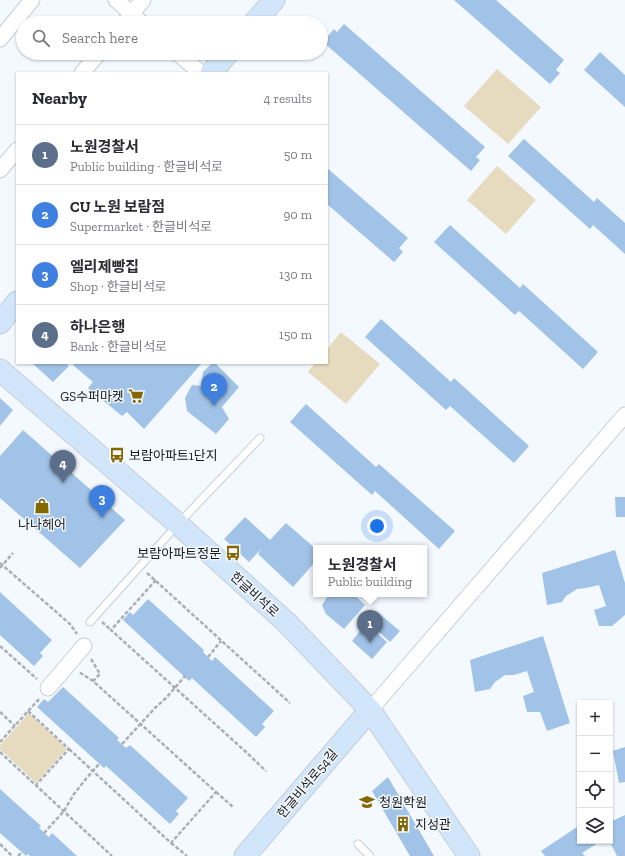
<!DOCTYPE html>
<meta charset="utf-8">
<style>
body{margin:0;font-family:"Zilla Slab","Noto Sans KR",serif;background:#f2f2f3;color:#2b2b33}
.controls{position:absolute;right:12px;bottom:12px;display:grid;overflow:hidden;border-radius:0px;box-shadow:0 1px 3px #0004}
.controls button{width:36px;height:36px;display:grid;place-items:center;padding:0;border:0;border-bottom:1px solid #e1e1e2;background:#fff;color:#2b2b33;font:20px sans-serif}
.you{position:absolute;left:377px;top:526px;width:14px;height:14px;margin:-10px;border:3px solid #fff;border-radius:50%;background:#1a73e8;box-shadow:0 0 0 6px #1a73e833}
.badge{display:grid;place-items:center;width:26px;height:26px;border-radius:50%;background:#0f766e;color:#fff;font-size:13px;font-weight:700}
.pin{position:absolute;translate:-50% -33px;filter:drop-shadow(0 1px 2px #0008)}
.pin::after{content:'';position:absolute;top:21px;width:14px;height:12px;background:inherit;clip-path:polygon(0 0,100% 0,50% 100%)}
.popup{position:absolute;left:313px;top:545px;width:114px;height:52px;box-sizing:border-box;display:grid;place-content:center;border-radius:0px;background:#fff;filter:drop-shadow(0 1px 3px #0005);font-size:13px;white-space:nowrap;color:#7c7c81}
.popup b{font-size:15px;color:#2b2b33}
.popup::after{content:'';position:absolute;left:50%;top:100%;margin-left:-8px;border:8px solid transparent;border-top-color:#fff}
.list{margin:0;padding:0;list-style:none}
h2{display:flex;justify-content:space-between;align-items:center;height:52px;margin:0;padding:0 16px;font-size:17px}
h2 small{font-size:13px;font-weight:400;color:#7c7c81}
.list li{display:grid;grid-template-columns:26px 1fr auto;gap:12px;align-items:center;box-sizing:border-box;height:60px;padding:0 16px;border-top:1px solid #e1e1e2}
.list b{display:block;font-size:15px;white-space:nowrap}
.list p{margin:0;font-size:13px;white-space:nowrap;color:#7c7c81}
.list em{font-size:13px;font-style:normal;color:#7c7c81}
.icon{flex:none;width:22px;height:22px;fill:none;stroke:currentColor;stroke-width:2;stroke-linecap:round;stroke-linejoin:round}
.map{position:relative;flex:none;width:625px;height:856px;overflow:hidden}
.search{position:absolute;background:#fff;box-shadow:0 1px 3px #0004;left:16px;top:16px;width:312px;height:44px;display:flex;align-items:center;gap:10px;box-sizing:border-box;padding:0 14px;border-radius:22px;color:#7c7c81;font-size:15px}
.panel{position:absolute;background:#fff;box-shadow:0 1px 3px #0004;left:16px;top:72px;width:312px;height:292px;border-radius:0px}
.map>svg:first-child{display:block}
.green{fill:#e6dabf}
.building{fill:#a1c3e7}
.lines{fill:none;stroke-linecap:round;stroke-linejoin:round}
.lane-casing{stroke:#c6ced5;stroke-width:9}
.street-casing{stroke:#c6ced5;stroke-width:17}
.secondary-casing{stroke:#c6ced5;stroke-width:23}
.path{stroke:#aaafb4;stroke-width:2.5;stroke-dasharray:4 2;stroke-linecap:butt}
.lane{stroke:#fff;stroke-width:7}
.street{stroke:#fff;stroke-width:15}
.secondary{stroke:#d1e6fa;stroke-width:21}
.labels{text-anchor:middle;stroke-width:3;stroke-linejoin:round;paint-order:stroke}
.poi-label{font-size:13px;fill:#17191c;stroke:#f3f9ff;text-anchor:start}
.street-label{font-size:13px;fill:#17191c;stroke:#f3f9ff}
</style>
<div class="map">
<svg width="625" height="856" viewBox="0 0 625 856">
<rect width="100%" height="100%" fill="#f3f9ff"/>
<path class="green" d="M497 69 541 107 508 144 464 106Z
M497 166 536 200 506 234 467 200Z
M341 332 380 364 346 404 308 372 315 363H327V349Z
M29 713 67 749 36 783 0 749V745Z"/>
<path class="building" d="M454 0H496L564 60 556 70 560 73 550 84Z
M344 24 485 147 476 157 480 160 471 171 323 42 334 29 337 32Z
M600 52 625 75V107L584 70Z
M524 139 594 202 597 198 625 223V254L593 225 590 229 508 156Z
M327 168 408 238 399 248 403 252 394 262 327 204Z
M450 225 520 288 523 284 598 352 583 369 519 311 515 315 434 242Z
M381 319 451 382 454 378 529 446 514 463 450 406 446 410 365 337Z
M32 363H66L69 366 53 382Z
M75 363H202L144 429 127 412 122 416 88 388 93 382 73 365Z
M212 363H215L239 387 222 407 229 419 216 434 187 411 185 398 192 385 201 386 203 372Z
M0 398 13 410 0 426Z
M306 404 376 467 379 464 455 531 439 549 375 491 372 495 290 422Z
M23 430 125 520 80 568 0 498V456Z
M615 497H625V517H616Z
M245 517 270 540 286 523 316 549V561L293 587 258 554 261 549 249 562 224 539Z
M615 550 625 583V615L612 626H599L594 610 606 606 599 585 586 588 577 589 566 596 562 602 547 605 542 573Z
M0 592 52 640 40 653 43 656 34 666 0 635Z
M329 594H354L365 605 344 629 326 614 322 605Z
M148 599 204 650 203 652 212 661 215 657 274 711 262 724 265 727 256 737 192 678 189 681 123 620 130 612 133 615Z
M376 611 400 631 390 642 366 620Z
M366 623 387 642 372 659 352 641Z
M543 636 570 723 547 731 540 712H527L523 696 534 692 527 671 514 675H505L495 682 490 689 475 692 470 660Z
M63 687 119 738 117 740 126 748 130 745 188 798 176 811 179 814 170 824 106 766 104 768 37 707 44 699 48 702Z
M625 747V782L619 783 613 751Z
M388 777 434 856H410L372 791Z
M0 789 41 826 39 828 49 837 52 833 77 856H30L28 854 26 856 0 833Z
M625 815V856H617L610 842V818L612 821Z
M580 825V841H601L582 853 585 856H545L541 851Z"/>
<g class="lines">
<g class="lane-casing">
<path id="lane" d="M90 622 178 524 260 438
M358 844 370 856"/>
</g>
<g class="street-casing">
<path id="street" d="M116 0 142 23
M124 23 143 0
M0 39 32 0
M177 53 201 73
M82 73 99 53
M0 170 17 150
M48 688 84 646
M370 710 625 415"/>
</g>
<g class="secondary-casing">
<path id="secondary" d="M254 23 274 0
M211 73 228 53
M0 323 17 302
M0 370 178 524 287 623 370 710 469 856
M245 856 370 710"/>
</g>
<path class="path" d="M0 563 70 624 77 634
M0 568 13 553
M147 573 290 703
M156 580 111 630 246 752 266 771
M102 622 111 630
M0 646 37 679
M208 657 221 641
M91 659 100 674 93 681
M28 711 69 749 36 785
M0 712 15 726
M0 742 40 698
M122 744 155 708 167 697 185 676
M69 749 171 843 216 792 93 681 79 672
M0 752 112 856
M216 792 233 807
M44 833 64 811 74 794 85 780 99 764
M171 843 187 856
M0 844 12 856
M18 856 22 852"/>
<use href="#lane" class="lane"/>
<use href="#street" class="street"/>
<use href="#secondary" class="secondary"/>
</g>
<defs>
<g id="supermarket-bare" transform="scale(1.2)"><path d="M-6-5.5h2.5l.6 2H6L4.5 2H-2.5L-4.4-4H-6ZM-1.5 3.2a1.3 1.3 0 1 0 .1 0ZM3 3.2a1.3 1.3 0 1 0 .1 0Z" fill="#856700" stroke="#f3f9ff" stroke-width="2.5" paint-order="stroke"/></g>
<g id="bus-bare" transform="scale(1.2)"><path d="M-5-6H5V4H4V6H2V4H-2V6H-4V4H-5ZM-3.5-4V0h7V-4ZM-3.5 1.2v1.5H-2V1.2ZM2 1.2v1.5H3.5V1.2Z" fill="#856700" stroke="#f3f9ff" stroke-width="2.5" paint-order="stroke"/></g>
<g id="shop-bare" transform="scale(1.2)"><path d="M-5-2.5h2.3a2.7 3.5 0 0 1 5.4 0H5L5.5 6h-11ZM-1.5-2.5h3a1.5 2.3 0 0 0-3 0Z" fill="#856700" stroke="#f3f9ff" stroke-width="2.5" paint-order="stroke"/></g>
<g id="school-bare" transform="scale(1.2)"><path d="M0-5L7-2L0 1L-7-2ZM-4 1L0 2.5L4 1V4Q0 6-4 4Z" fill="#856700" stroke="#f3f9ff" stroke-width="2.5" paint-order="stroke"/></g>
<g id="building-bare" transform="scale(1.2)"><path d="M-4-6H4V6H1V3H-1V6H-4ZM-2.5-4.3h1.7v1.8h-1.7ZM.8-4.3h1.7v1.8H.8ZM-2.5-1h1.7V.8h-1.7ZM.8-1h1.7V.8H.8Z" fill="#856700" stroke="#f3f9ff" stroke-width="2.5" paint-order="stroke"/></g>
</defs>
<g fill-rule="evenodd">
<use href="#supermarket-bare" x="136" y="396"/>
<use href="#bus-bare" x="117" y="455"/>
<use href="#shop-bare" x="42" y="506"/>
<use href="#bus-bare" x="233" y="553"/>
<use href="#school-bare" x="367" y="802"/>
<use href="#building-bare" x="403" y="824"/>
</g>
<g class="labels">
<g class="poi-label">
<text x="124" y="401" text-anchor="end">GS수퍼마켓</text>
<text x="129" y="460">보람아파트1단지</text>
<text x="42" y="529" text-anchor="middle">나나헤어</text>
<text x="221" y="558" text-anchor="end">보람아파트정문</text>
<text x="379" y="807">청원학원</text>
<text x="415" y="829">지성관</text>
</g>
<g class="street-label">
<text transform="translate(255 594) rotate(42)" y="5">한글비석로</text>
<text transform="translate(307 783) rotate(-50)" y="5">한글비석로54길</text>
</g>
</g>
</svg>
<div class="controls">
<button>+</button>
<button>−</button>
<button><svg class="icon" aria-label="locate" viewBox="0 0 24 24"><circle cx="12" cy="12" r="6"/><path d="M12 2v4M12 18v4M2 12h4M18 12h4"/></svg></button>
<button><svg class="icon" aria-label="layers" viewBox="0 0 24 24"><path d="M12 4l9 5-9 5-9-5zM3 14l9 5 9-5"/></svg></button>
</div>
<div class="you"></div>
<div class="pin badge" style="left:370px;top:643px;background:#5c6f8a">1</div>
<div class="popup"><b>노원경찰서</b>Public building</div>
<div class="pin badge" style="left:214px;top:406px;background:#3f7fe0">2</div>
<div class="pin badge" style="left:102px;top:518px;background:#3f7fe0">3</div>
<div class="pin badge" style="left:63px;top:483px;background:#5c6f8a">4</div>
<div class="search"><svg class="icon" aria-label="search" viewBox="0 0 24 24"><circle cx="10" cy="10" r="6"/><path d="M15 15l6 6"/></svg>Search here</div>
<section class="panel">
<h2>Nearby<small>4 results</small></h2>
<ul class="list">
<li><span class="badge" style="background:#5c6f8a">1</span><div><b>노원경찰서</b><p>Public building · 한글비석로</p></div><em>50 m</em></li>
<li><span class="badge" style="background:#3f7fe0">2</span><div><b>CU 노원 보람점</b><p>Supermarket · 한글비석로</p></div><em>90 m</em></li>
<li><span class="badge" style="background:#3f7fe0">3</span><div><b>엘리제빵집</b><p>Shop · 한글비석로</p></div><em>130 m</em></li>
<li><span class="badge" style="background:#5c6f8a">4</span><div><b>하나은행</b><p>Bank · 한글비석로</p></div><em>150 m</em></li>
</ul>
</section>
</div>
